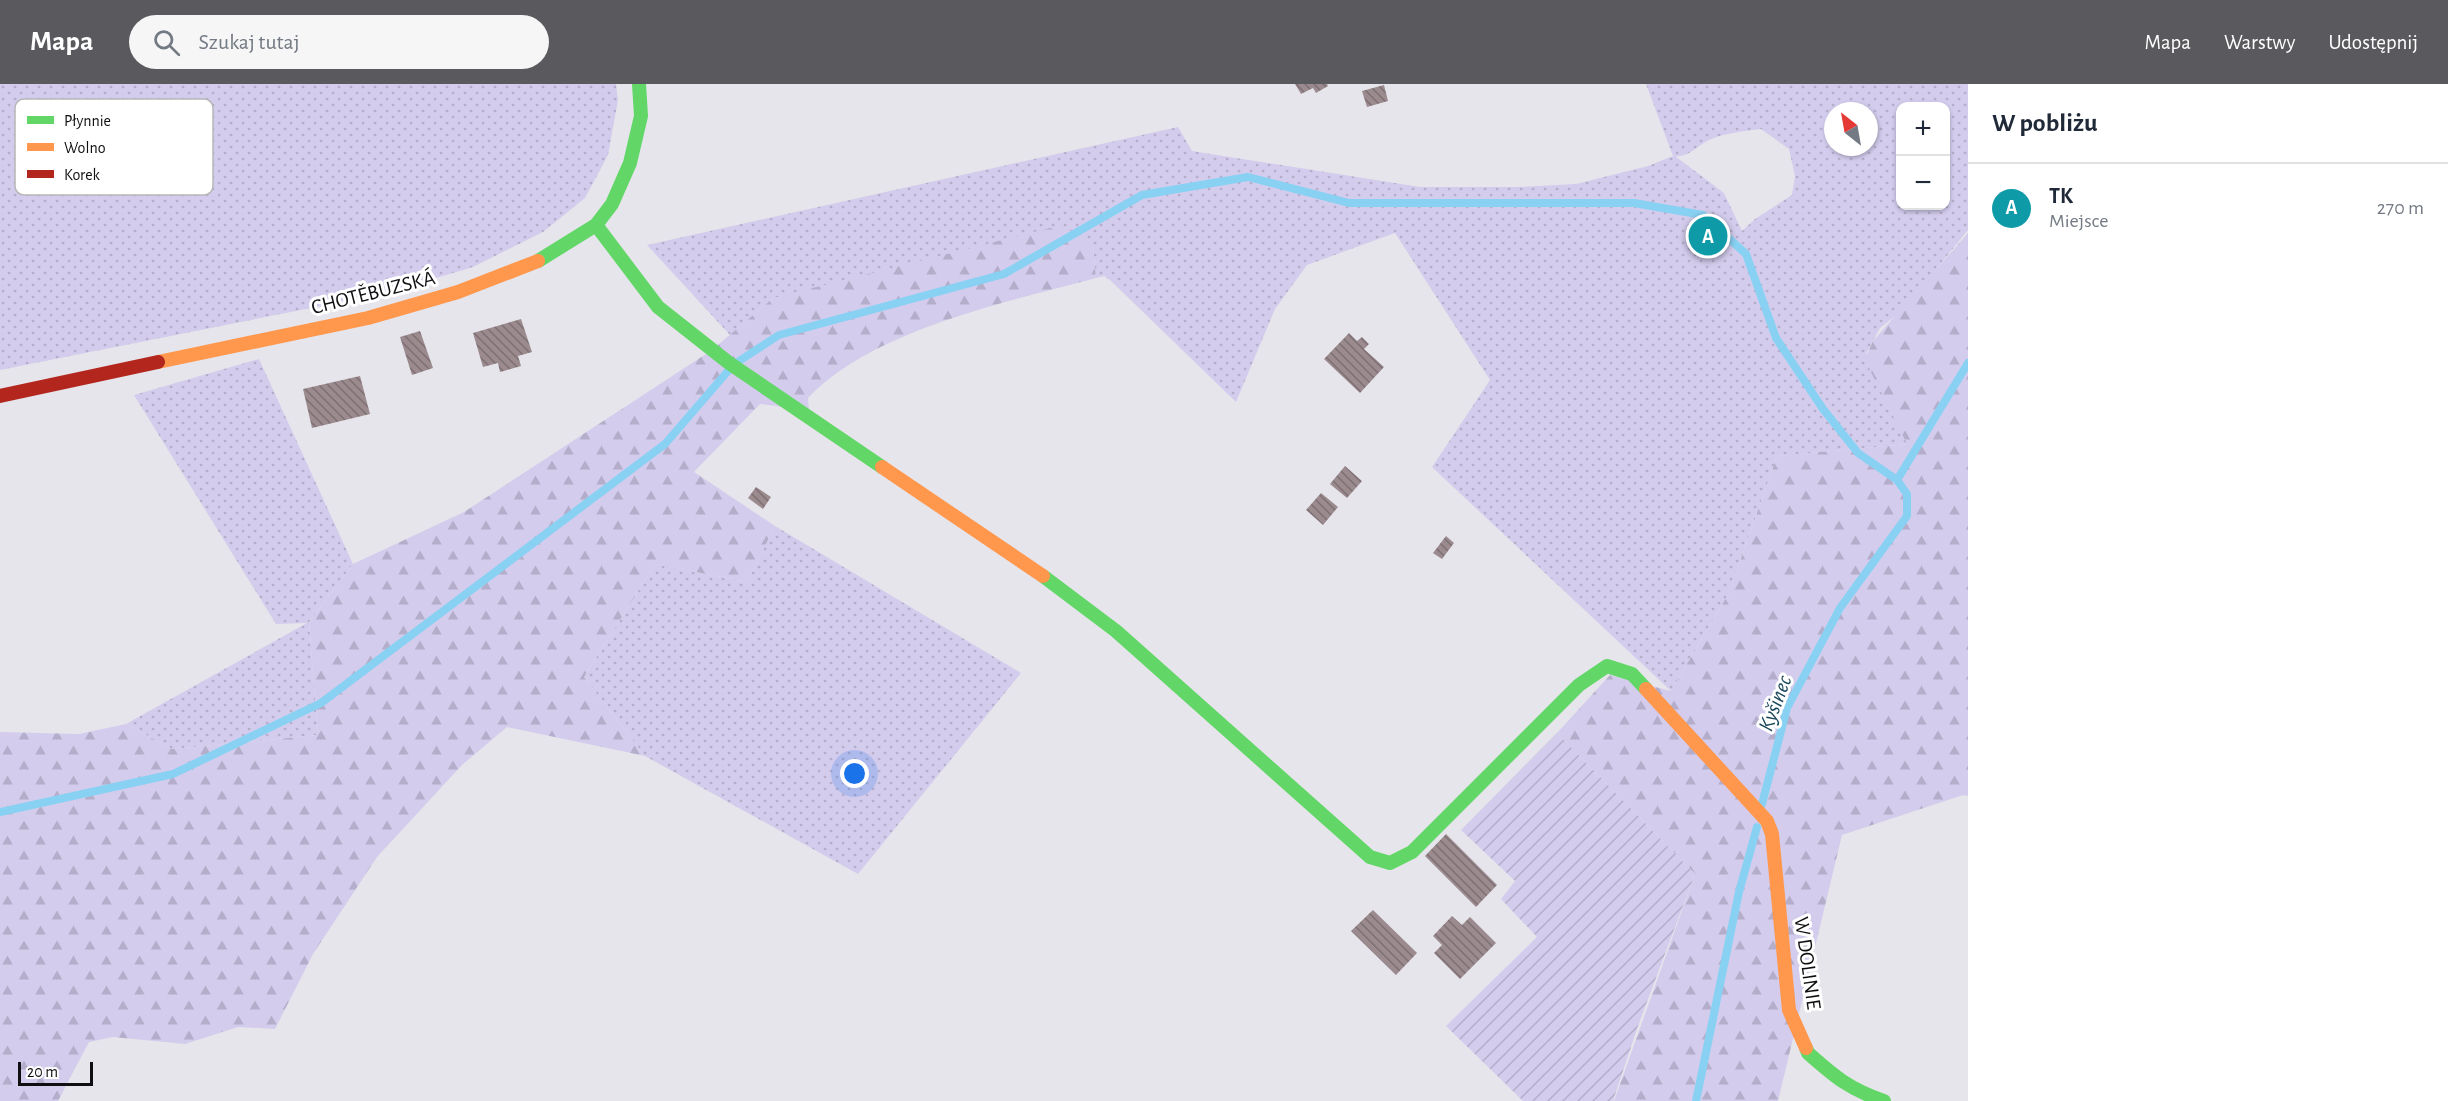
<!DOCTYPE html>
<html lang="pl">
<meta charset="utf-8">
<style>
body{margin:0;font-family:"Alegreya Sans",sans-serif;background:#f6f6f7;color:#1f2937}
.controls{position:absolute;right:18px;top:18px;display:grid;overflow:hidden;border-radius:12px;box-shadow:0 2px 4px #0004}
.controls button{width:54px;height:54px;display:grid;place-items:center;padding:0;border:0;border-bottom:2px solid #e0e1e3;background:#fff;color:#1f2937;font:30px sans-serif}
.compass{position:absolute;left:1824px;top:18px;width:54px;height:54px;border-radius:50%;background:#fff;box-shadow:0 2px 4px #0004;rotate:329deg}
.scale{position:absolute;left:18px;bottom:15px;width:75px;box-sizing:border-box;padding-left:6px;border:3px solid #0f0f12;border-top:0;font-size:16px;line-height:21px;white-space:nowrap;color:#0f0f12;-webkit-text-stroke:4px #fff;paint-order:stroke}
.you{position:absolute;left:855px;top:690px;width:21px;height:21px;margin:-15px;border:4px solid #fff;border-radius:50%;background:#1a73e8;box-shadow:0 0 0 9px #1a73e833}
.badge{display:grid;place-items:center;width:39px;height:39px;border-radius:50%;background:#5a5a5e;color:#fff;font-size:20px;font-weight:700}
.pin{position:absolute;translate:-50% -50%;border:3px solid #fff;box-shadow:0 2px 6px #0006}
.list{margin:0;padding:0;list-style:none}
h2{display:flex;justify-content:space-between;align-items:center;height:78px;margin:0;padding:0 24px;font-size:26px}
h2 small{font-size:20px;font-weight:400;color:#747a83}
.list li{display:grid;grid-template-columns:39px 1fr auto;gap:18px;align-items:center;box-sizing:border-box;height:90px;padding:0 24px;border-top:2px solid #e0e1e3}
.list b{display:block;font-size:22px;white-space:nowrap}
.list p{margin:0;font-size:20px;white-space:nowrap;color:#747a83}
.list em{font-size:20px;font-style:normal;color:#747a83}
.icon{flex:none;width:33px;height:33px;fill:none;stroke:currentColor;stroke-width:2;stroke-linecap:round;stroke-linejoin:round}
.map{position:relative;flex:none;width:1968px;height:1017px;overflow:hidden}
header{display:flex;align-items:center;gap:36px;box-sizing:border-box;height:84px;padding:0 30px;background:#5a5a5e;color:#fff}
header strong{font-size:28px}
nav{display:flex;gap:33px;margin-inline-start:auto;font-size:21px}
.search{width:420px;height:54px;background:#f6f6f7;display:flex;align-items:center;gap:15px;box-sizing:border-box;padding:0 21px;border-radius:33px;color:#747a83;font-size:22px}
main{display:flex}
aside{flex:1;background:#fff}
.map>svg:first-child{display:block}
.grass{fill:url(#grass-dots);fill-rule:evenodd}
.forest{fill:url(#forest-firs)}
.garden{fill:url(#garden-furrows)}
.lines{fill:none;stroke-linecap:round;stroke-linejoin:round}
.stream{stroke:#89d1f3;stroke-width:8}
.building{fill:url(#building-back-hatch)}
.fast{stroke:#63d668;stroke-width:14}
.slow{stroke:#ff974d;stroke-width:14}
.jam{stroke:#b3261e;stroke-width:14}
.labels{text-anchor:middle;stroke-width:6;stroke-linejoin:round;paint-order:stroke}
.street-label{font-size:21px;fill:#0f0f12;stroke:#fff}
.water-label{font-size:22px;font-style:italic;fill:#194659;stroke:#fff}
.key{fill:#fff;stroke:#b7b7b8;stroke-width:1.5}
.key-label{font-size:16px;fill:#0f0f12}
</style>
<header>
<strong>Mapa</strong>
<div class="search"><svg class="icon" aria-label="search" viewBox="0 0 24 24"><circle cx="10" cy="10" r="6"/><path d="M15 15l6 6"/></svg>Szukaj tutaj</div>
<nav><a>Mapa</a><a>Warstwy</a><a>Udostępnij</a></nav>
</header>
<main>
<div class="map">
<svg width="1968" height="1017" viewBox="0 0 1968 1017">
<defs>
<pattern id="grass-dots" width="8" height="8" patternUnits="userSpaceOnUse" patternTransform="scale(1.5)"><rect width="8" height="8" fill="#d3cced"/><path d="M2 2h.1M6 6h.1" fill="none" stroke="#b4aeca" stroke-width="1.8" stroke-linecap="round"/></pattern>
<pattern id="forest-firs" width="22" height="20" patternUnits="userSpaceOnUse" patternTransform="scale(1.5)"><rect width="22" height="20" fill="#d3cced"/><path d="M5 1l3.5 6h-7zM16 11l3.5 6h-7z" fill="#b4aeca"/></pattern>
<pattern id="garden-furrows" width="10" height="10" patternUnits="userSpaceOnUse" patternTransform="scale(1.5)"><rect width="10" height="10" fill="#d3cced"/><path d="M-1 1l2-2M0 10L10 0M9 11l2-2" fill="none" stroke="#b4aeca"/></pattern>
<pattern id="building-back-hatch" width="6" height="6" patternUnits="userSpaceOnUse" patternTransform="scale(1.5)"><rect width="6" height="6" fill="#9b8a8e"/><path d="M-1 5l2 2M0 0l6 6M5-1l2 2" fill="none" stroke="#7d6f73"/></pattern>
</defs>
<rect width="100%" height="100%" fill="#e6e5eb"/>
<path class="grass" d="M0 0H616L618 16 608 71 585 114 543 148 473 183 416 200 321 222 0 286Z
M1646 0H1968V146L1903 226 1880 244 1866 270 1863 269 1908 360 1777 372 1729 509 1671 607 1432 383 1490 296 1395 149 1307 181 1275 225 1236 318 1110 196 1104 192 1096 194 1093 162 773 214 730 251 647 161 1178 43 1192 67 1420 103H1519L1576 100 1648 82 1673 72ZM1900 22H1946V122H1900ZM1833 27H1869V63H1833ZM1761 45 1789 65 1795 92 1792 111 1755 135 1742 147 1724 109 1675 72C1688 74 1697 62 1709 56 1725 49 1744 47 1761 45Z
M259 275 353 480 309 538 318 651 172 665 126 640 307 539 276 540 134 311Z
M775 442 1021 589 858 790 645 672 584 593 655 480 747 498Z"/>
<path class="forest" d="M1062 141 1093 162 1096 194C1007 218 872 246 808 314L809 326 760 320 694 388 775 442 747 498 655 480 584 593 645 672 507 643 462 681 377 773 313 870 275 945 238 943 185 960 113 953 89 958 58 1017H0V648L79 650 126 640 172 665 318 651 309 538 353 480 464 428 712 266 773 214Z
M1968 149V712L1963 711 1842 751 1778 1017H1614L1695 790 1557 649 1610 591 1671 607 1729 509 1777 372 1907 360 1862 270H1867L1873 257Z"/>
<path class="garden" d="M1557 649 1695 790 1638 942 1613 1017H1523L1446 942 1537 853 1501 815 1515 797 1461 746Z"/>
<g class="lines">
<path class="stream" d="M739 277 779 251 1004 190 1142 111 1248 93 1349 119H1634L1703 131 1746 170 1776 254 1823 325 1858 369 1897 396
M1762 720 1787 624 1840 524 1907 432V410L1897 396 1968 279
M0 728 173 690 321 619 665 360 728 287
M1696 1017 1739 808 1757 743"/>
</g>
<path class="building" d="M1295 0H1327L1328 2 1316 9 1313 4 1301 10Z
M1384 1 1388 17 1367 23 1362 7Z
M521 235 532 268 518 272 521 282 500 288 498 279 483 283 473 249Z
M420 247 433 284 412 291 400 253Z
M1349 249 1357 257 1362 253 1369 260 1364 265 1384 283 1360 309 1324 275Z
M360 292 370 330 312 344 303 305Z
M1345 382 1362 397 1347 414 1330 400Z
M756 403 771 413 763 425 748 414Z
M1321 409 1338 423 1323 441 1306 426Z
M1446 452 1454 459 1442 475 1433 469Z
M1446 750 1497 801 1476 823 1425 772Z
M1373 826 1417 869 1396 891 1351 847Z
M1452 832 1462 841 1470 833 1496 859 1460 895 1434 869 1442 861 1433 852Z"/>
<g class="lines">
<path class="fast" d="M596 141 658 223 729 279 882 383
M538 177 596 141 612 120 630 79 641 32 639 0
M1043 492 1116 547 1370 773 1390 779 1412 768 1579 601 1607 582 1632 590 1646 605
M1806 964 1808 969C1835 993 1849 1005 1884 1017"/>
<path class="slow" d="M158 278 368 234 458 208 538 177
M882 383 1043 492
M1646 605 1767 737 1772 750 1789 926 1806 964"/>
<path class="jam" d="M0 312 158 278"/>
</g>
<g class="labels">
<g class="street-label">
<text transform="translate(373 208) rotate(-14)" y="7">CHOTĚBUZSKÁ</text>
<text transform="translate(1808 879) rotate(82)" y="7">W DOLINIE</text>
</g>
<g class="water-label">
<text transform="translate(1774 619) rotate(-69)" y="8">Kyšinec</text>
</g>
</g>
<rect x="15" y="15" width="198" height="96" rx="9" class="key"/>
<rect x="27" y="32" width="27" height="8" fill="#63d668"/>
<rect x="27" y="59" width="27" height="8" fill="#ff974d"/>
<rect x="27" y="86" width="27" height="8" fill="#b3261e"/>
<g class="key-label">
<text x="64" y="42">Płynnie</text>
<text x="64" y="69">Wolno</text>
<text x="64" y="96">Korek</text>
</g>
</svg>
<div class="controls">
<button>+</button>
<button>−</button>
</div>
<svg class="compass" viewBox="-18 -18 36 36"><path d="M0-13l5 13h-10z" fill="#e53935"/><path d="M0 13l5-13h-10z" fill="#747a83"/></svg>
<div class="scale">20 m</div>
<div class="you"></div>
<div class="pin badge" style="left:1708px;top:152px;background:#0f9aa8">A</div>
</div>
<aside>
<h2>W pobliżu<small></small></h2>
<ul class="list">
<li><span class="badge" style="background:#0f9aa8">A</span><div><b>TK</b><p>Miejsce</p></div><em>270 m</em></li>
</ul>
</aside>
</main>
